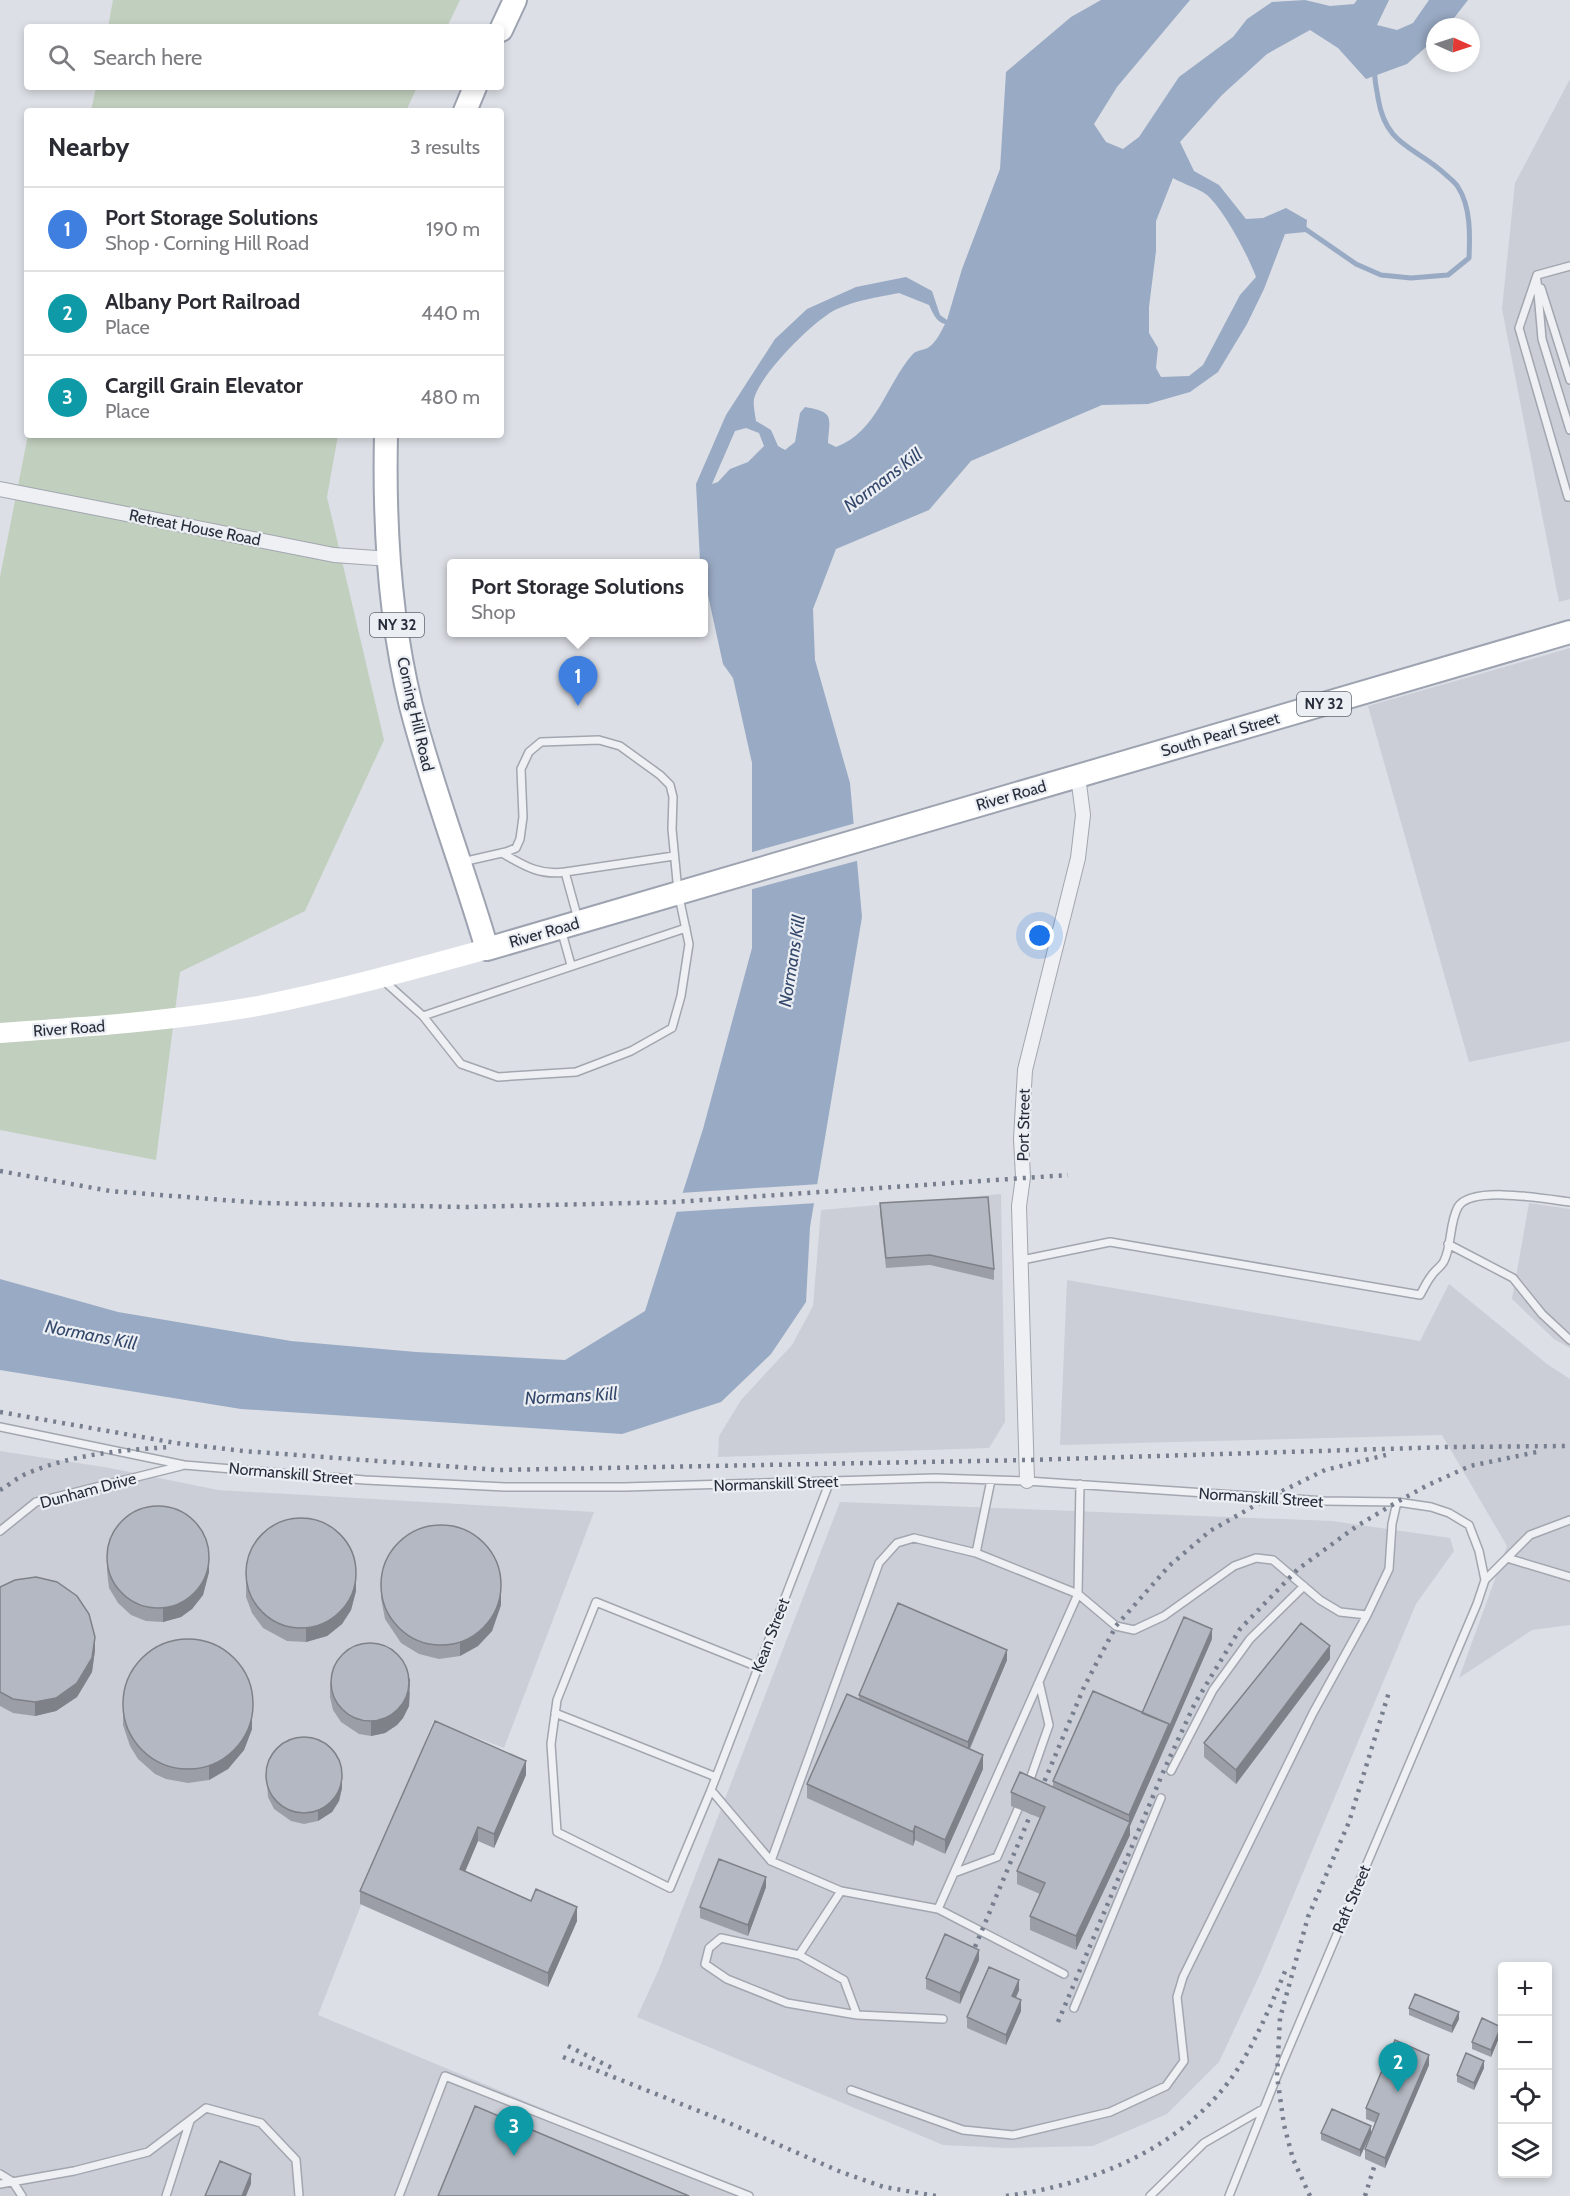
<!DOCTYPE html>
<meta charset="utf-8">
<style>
body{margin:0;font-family:Cabin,sans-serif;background:#f2f2f3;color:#2b2b33}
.controls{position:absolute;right:18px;bottom:18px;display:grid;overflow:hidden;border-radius:6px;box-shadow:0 3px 9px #0003}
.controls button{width:54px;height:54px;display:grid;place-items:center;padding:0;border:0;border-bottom:2px solid #e1e1e2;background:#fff;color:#2b2b33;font:30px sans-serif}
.compass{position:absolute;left:1426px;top:18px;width:54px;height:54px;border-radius:50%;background:#fff;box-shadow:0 3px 9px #0003;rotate:93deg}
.you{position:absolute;left:1040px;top:936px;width:21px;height:21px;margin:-15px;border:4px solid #fff;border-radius:50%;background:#1a73e8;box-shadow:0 0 0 9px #1a73e833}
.badge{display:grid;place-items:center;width:39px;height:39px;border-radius:50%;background:#1a73e8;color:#fff;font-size:20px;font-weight:700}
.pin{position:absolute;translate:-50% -50px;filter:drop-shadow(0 2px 3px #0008)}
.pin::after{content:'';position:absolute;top:32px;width:21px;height:18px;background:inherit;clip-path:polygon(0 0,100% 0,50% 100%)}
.popup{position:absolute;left:447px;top:559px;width:261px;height:78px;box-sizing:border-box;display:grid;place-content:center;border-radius:6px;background:#fff;filter:drop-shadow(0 2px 4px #0005);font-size:20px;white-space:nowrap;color:#7c7c81}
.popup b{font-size:22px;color:#2b2b33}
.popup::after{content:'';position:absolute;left:50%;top:100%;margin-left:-12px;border:12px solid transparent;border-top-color:#fff}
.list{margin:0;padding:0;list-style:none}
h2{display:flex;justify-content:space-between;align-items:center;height:78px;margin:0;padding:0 24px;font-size:26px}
h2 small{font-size:20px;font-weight:400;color:#7c7c81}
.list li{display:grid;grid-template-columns:39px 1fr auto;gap:18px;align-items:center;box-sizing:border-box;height:84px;padding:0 24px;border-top:2px solid #e1e1e2}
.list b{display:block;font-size:22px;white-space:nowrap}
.list p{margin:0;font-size:20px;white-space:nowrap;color:#7c7c81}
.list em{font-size:20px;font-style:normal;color:#7c7c81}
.icon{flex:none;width:33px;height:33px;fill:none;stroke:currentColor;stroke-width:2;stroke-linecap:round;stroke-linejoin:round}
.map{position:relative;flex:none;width:1570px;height:2196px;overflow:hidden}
.search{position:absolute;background:#fff;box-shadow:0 3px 9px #0003;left:24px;top:24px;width:480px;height:66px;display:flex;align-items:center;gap:15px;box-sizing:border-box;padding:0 21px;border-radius:6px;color:#7c7c81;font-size:22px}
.panel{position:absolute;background:#fff;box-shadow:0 3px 9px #0003;left:24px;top:108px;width:480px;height:330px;border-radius:6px}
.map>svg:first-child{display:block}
.built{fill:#cbced7}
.green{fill:#c1cfbe}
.water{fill:#99aac4;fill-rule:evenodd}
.pier{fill:#dcdfe5}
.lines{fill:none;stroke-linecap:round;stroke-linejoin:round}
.stream{stroke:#99aac4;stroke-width:5}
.lane-casing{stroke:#a2a6af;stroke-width:10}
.street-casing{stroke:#a2a6af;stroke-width:16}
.primary-casing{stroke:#9da3b0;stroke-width:26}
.lane{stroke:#eff0f4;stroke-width:7}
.street{stroke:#eff0f4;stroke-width:14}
.secondary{stroke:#fff;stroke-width:20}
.primary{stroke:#fff;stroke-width:22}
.rail{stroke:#777e8e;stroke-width:4.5;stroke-dasharray:3 6;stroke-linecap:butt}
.wall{fill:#9b9ea7}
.shaded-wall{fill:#7e8188}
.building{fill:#b4b8c2;stroke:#7e8188;stroke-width:1.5}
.labels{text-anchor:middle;stroke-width:4.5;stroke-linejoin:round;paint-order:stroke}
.shield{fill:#ebeef3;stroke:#626772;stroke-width:1.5}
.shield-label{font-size:15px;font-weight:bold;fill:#272d3b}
.street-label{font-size:16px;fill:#272d3b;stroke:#ebeef3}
.water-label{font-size:18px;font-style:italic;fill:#34486b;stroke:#ebeef3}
</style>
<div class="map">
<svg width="1570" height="2196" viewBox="0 0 1570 2196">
<rect width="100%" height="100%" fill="#dcdfe5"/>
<path class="built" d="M1570 79V599L1559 602 1502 309 1515 183Z
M1570 648V1041L1469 1062 1368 706Z
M1001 1194 1005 1422 989 1448 718 1457 719 1436 741 1400 792 1345 813 1306 821 1210Z
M1529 1203 1570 1209V1348L1554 1339 1512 1299Z
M1067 1280 1420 1341 1449 1284 1547 1364 1570 1379V1625L1532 1630 1459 1678 1507 1546 1442 1435 1060 1445Z
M0 1451 110 1468 218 1490 594 1512 504 1748 433 1721 318 2015 754 2196H0Z
M840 1502 1332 1521 1450 1538 1454 1551 1416 1604 1262 1970 1219 2062 1167 2114 1093 2146 1008 2148 943 2145 637 2017 659 1969Z"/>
<path class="green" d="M113 0H460L447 27H108Z
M96 87H417L406 111H91Z
M28 435H338L327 497 384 740 305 911 180 972 156 1160 0 1130V577Z"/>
<path class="water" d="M1101 0H1190L1117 87 1094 124 1106 142 1123 149 1139 137 1179 77 1233 37 1247 19 1272 2 1305 0 1330 6 1354 4 1357 0H1389L1377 25 1397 30 1413 23 1429 0H1468L1447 27H1435V39L1407 64 1366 79 1338 48 1310 30 1267 54 1222 95 1180 142 1194 171 1219 185 1246 219 1263 218 1286 208 1307 220 1306 232 1285 234 1264 289 1247 324 1218 372 1190 392 1148 404 1102 405 971 461 929 510 836 549 813 609 815 660 850 783 862 917 810 1227 806 1302 771 1354 721 1402 622 1434 241 1409 0 1370V1279L118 1312 291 1341 416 1352 565 1360 645 1311 703 1129 752 948V763L733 678 723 664 704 577V564L701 563 700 561 696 484 726 415 775 339 807 309 856 287 906 277 932 291 940 315 947 320 962 269 1000 169 1006 72 1071 17ZM1173 178C1183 184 1200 189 1207 195 1224 210 1248 255 1256 277L1240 295 1203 365 1189 376 1161 377 1156 368 1158 348 1149 333V307L1156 251V221ZM899 293 929 305C933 313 936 322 945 324 941 332 936 342 929 347 924 351 917 349 912 355 886 385 877 432 836 447L828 443C829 418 836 412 805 407L800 413 795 442 785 450 778 446 771 430 756 421C755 414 753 405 754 399 760 374 815 319 837 309 857 300 878 297 899 293ZM746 428 759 433 764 446 748 462 730 469 718 482 712 484 735 431Z"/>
<path class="pier" d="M856 823 860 860 749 890V853Z
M820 1184 817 1203 674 1212 680 1193Z"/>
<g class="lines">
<path class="stream" d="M1301 226 1356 264 1381 275 1411 278 1448 275 1469 258C1470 236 1471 207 1458 187 1455 182 1449 178 1445 174 1415 146 1386 147 1378 98 1377 90 1374 80 1375 71"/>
<g class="lane-casing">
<path id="lane" d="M1537 275 1519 328 1568 497H1570
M1537 277V275L1570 266
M1537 281 1542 339 1570 430
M1541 288 1570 380
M502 853C523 865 540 876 565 872
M578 919 565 872 674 856
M561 929 571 965
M384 981 423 1016 461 1064 498 1077 576 1072 631 1051 672 1028 681 996 689 944 678 892 672 829 673 797 670 785 660 775 620 746 599 740 541 742 529 752 521 769 523 817 520 839 516 848 506 852 462 862
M423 1016 686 928
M1448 1244 1513 1278 1542 1314 1570 1340
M1022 1260 1110 1242 1420 1295C1424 1288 1427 1281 1432 1275 1435 1270 1442 1266 1444 1261 1452 1246 1449 1223 1458 1207 1471 1185 1547 1199 1570 1202
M0 1427 184 1465 365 1480 505 1487H624L935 1478 1027 1481 1324 1501 1397 1502 1431 1507 1449 1513 1469 1525 1479 1551 1485 1580 1477 1604 1277 2076 1229 2196
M0 1531 36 1502 181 1466
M976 1553 1078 1594 1080 1484
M1507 1558 1570 1577
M1485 1580 1530 1535 1570 1520
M758 1667 596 1602 557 1700 551 1744 557 1832 670 1888 711 1790 830 1481
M555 1713 716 1777
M1171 1771 1213 1690 1250 1639 1304 1586
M1028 1785 1049 1725 1039 1682
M711 1790 771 1861 879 1563 897 1543 914 1538 976 1553 991 1480
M771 1861 841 1891 938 1909 1078 1594 1116 1626 1134 1630 1164 1616 1234 1566 1256 1558 1273 1560 1320 1600 1340 1612 1367 1615 1389 1569 1392 1524 1397 1502
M954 1873 997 1857 1018 1809
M841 1891 799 1955 844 1980 857 2015 943 2019
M938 1909 1064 1974
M799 1955 721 1938 709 1948 705 1964 727 1979 787 2003 857 2015
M1074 2008 1161 1798
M851 2090 963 2130 1013 2135 1110 2112 1166 2086 1184 2061 1177 1997 1183 1977 1313 1713 1367 1615
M0 2174 13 2182 22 2196
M0 2184 74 2171 148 2152 206 2108 261 2123 296 2160 299 2196
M166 2196 190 2121
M399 2196 445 2076 749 2196
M1150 2196 1204 2143 1263 2109"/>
</g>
<g class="street-casing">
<path id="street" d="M0 489 334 555 390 559
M1027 1481 1019 1206 1023 1177 1021 1139 1025 1070 1078 858 1083 815 1078 776"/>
</g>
<g class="primary-casing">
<path id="primary" d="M501 30 515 0
M465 111 475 87
M386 435C384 522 390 621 411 706 432 788 463 867 487 949L1570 632"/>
</g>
<use href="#lane" class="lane"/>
<use href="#street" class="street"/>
<path class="secondary" d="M0 1033C86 1027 172 1021 258 1006 335 991 411 970 487 949"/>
<use href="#primary" class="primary"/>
<path class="rail" d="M0 1171 110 1191 262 1203 466 1207 675 1202 1068 1175
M0 1412 176 1443 243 1451 498 1470 1028 1460 1448 1447 1570 1446
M0 1490C9 1485 18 1477 28 1473 74 1454 122 1450 171 1447
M975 1947 1084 1687 1116 1626 1169 1566 1210 1531 1268 1498 1325 1470 1386 1455
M1058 2022 1164 1770 1195 1703 1240 1629 1298 1569 1357 1526 1397 1502 1428 1485 1470 1466 1537 1452
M568 2046 616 2070
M563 2057 729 2123 841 2172 884 2187 936 2196
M1006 2196C1096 2184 1188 2146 1239 2067 1258 2036 1272 2003 1286 1969
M1310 2196 1293 2159 1284 2125 1277 2076 1280 2018 1308 1917 1349 1822 1389 1692
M1365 2196 1375 2164"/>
</g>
<path class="wall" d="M880 1203 994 1269V1280L930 1265 886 1268 880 1213Z
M107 1557 209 1572 203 1595 192 1609 181 1617 163 1622 146 1621 131 1615 118 1603 109 1588 107 1571Z
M246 1564 356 1591 351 1610 342 1624 327 1636 306 1642 287 1641 263 1628 252 1613 246 1597Z
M381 1585 501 1605 492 1631 478 1646 460 1656 439 1659 419 1654 401 1643 385 1619 381 1598Z
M0 1587 95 1650 92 1672 77 1697 56 1711 35 1716 13 1713 0 1706Z
M1212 1639 1130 1826V1835L1076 1950 1030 1930V1916L1040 1894 1017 1884V1871L1040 1818 1011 1806V1792L1053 1787V1781L1142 1713Z
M1330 1659 1236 1784 1204 1757V1743Z
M1007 1660 970 1749 983 1769 945 1854 915 1840 913 1846 807 1798V1784L859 1699V1695Z
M330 1683 410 1692 409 1706 403 1718 397 1725 385 1733 371 1736 359 1734 341 1722 333 1710 330 1697Z
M123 1711 252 1729 244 1750 228 1769 209 1780 188 1783 166 1779 155 1774 138 1759 130 1746 123 1725Z
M266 1769 342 1788 339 1801 332 1812 318 1821 304 1824 291 1821 274 1809 268 1797Z
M526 1775 494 1848 478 1841 465 1872 577 1921 548 1987 360 1904V1891Z
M766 1887 748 1936 700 1918V1907Z
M979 1960 960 2004 926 1989V1978Z
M1019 1990 1016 1998 1021 2011 1006 2045 967 2028V2017Z
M1409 2008 1459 2019 1452 2033 1409 2015Z
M1501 2033 1491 2057 1472 2049V2042Z
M1429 2065 1385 2168 1365 2159V2149L1376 2123 1366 2119V2108Z
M1484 2068 1474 2090 1457 2082V2075Z
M1321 2133H1371L1360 2157 1321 2140Z"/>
<path class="shaded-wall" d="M209 1558V1572L203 1595 192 1609 181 1617 163 1622V1608Z
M356 1578V1591L351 1610 342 1624 327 1636 306 1642V1628Z
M501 1591V1605L492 1631 478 1646 460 1656V1642Z
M1212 1629V1639L1169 1738V1728Z
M95 1637V1650L92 1672 77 1697 56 1711 35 1716V1702Z
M1330 1646V1659L1236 1784V1770Z
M1007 1650V1660L968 1752V1742Z
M410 1678 409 1706 403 1718 397 1725 385 1733 371 1736V1722Z
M252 1715V1729L244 1750 228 1769 209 1780V1766Z
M1169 1724V1738L1130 1826V1835L1076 1950V1936L1129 1824V1815Z
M983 1755V1769L945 1854V1840Z
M526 1761V1775L494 1848V1834Z
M342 1777V1788L339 1801 332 1812 318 1821V1811Z
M915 1826V1840L913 1846V1832Z
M478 1827V1841L460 1883V1869Z
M766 1877V1887L748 1936V1925Z
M577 1907V1921L548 1987V1973Z
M979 1950V1960L960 2004V1993Z
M1019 1980V1990L1012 2006V1996Z
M1021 2000V2011L1006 2045V2035Z
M1459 2012V2019L1452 2033V2026Z
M1501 2027V2033L1491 2057V2050Z
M1429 2055V2065L1385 2168V2158Z
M1484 2061V2068L1474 2090V2083Z
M1371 2126V2133L1360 2157V2150Z
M251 2174V2184L246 2196H242Z"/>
<path class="building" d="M988 1197 994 1269 930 1255 886 1258 880 1203Z
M107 1557a51 51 0 1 1 102 0a51 51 0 1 1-102 0Z
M246 1573a55 55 0 1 1 110 0a55 55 0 1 1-110 0Z
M381 1585a60 60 0 1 1 120 0a60 60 0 1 1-120 0Z
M36 1577 57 1582 77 1596 89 1614 95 1637 92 1658 77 1683 56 1698 35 1702 13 1699 0 1692V1587L15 1580Z
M898 1603 1007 1650 968 1742 859 1695Z
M1184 1617 1212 1629 1169 1728V1724L1142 1713Z
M1301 1623 1330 1646 1236 1770 1204 1743Z
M123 1704a65 65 0 1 1 130 0a65 65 0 1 1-130 0Z
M331 1682a39 39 0 1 1 78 0a39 39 0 1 1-78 0Z
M1093 1691 1169 1724 1129 1815 1053 1781Z
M847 1694 983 1755 945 1840 915 1826 913 1832 807 1784Z
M435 1721 526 1761 494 1834 478 1827 460 1869 531 1901 536 1889 577 1907 548 1973 360 1891Z
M266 1775a38 38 0 1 1 76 0a38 38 0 1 1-76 0Z
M1020 1772 1130 1822 1076 1936 1030 1916 1045 1883 1017 1871 1045 1807 1011 1792Z
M719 1859 766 1877 748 1925 700 1907Z
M945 1934 979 1950 960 1993 926 1978Z
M989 1967 1019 1980 1012 1996 1021 2000 1006 2035 967 2017Z
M1415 1994 1459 2012 1452 2026 1409 2008Z
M1482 2018 1501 2027 1491 2050 1472 2042Z
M1395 2040 1429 2055 1385 2158 1365 2149 1379 2114 1366 2108Z
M1466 2053 1484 2061 1474 2083 1457 2075Z
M475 2106 689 2196H438Z
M1332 2109 1371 2126 1360 2150 1321 2133Z
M220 2161 251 2174 242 2196H205Z"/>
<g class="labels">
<g class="shield">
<rect x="370" y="613" width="54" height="24" rx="4.5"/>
<rect x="1297" y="692" width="54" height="24" rx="4.5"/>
</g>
<g class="shield-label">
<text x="397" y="630">NY 32</text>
<text x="1324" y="709">NY 32</text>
</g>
<g class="street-label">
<text transform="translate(195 527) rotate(11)" y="6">Retreat House Road</text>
<text transform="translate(416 714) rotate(77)" y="6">Corning Hill Road</text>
<text transform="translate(1220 734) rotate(-16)" y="6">South Pearl Street</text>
<text transform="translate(1011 795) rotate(-16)" y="6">River Road</text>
<text transform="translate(544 932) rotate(-16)" y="6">River Road</text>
<text transform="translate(69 1028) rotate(-4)" y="6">River Road</text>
<text transform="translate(1023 1125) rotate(-89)" y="6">Port Street</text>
<text transform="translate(291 1473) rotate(5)" y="6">Normanskill Street</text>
<text transform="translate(776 1483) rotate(-2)" y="6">Normanskill Street</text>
<text transform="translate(88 1490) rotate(-15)" y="6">Dunham Drive</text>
<text transform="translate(1261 1497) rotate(4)" y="6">Normanskill Street</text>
<text transform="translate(770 1635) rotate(-69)" y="6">Kean Street</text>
<text transform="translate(1351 1899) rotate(-67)" y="6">Raft Street</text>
</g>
<g class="water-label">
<text transform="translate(883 480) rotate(-37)" y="6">Normans Kill</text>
<text transform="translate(792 961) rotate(-81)" y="6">Normans Kill</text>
<text transform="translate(91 1335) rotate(11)" y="6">Normans Kill</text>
<text transform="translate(571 1396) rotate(-3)" y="6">Normans Kill</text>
</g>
</g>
</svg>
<div class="controls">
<button>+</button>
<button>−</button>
<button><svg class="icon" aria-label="locate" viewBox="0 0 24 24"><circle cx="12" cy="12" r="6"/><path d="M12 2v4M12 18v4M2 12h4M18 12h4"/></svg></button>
<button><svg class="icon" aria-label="layers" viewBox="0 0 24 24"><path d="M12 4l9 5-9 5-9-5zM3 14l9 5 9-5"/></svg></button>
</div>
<svg class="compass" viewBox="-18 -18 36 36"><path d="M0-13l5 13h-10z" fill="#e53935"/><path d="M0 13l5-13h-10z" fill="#7c7c81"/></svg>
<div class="you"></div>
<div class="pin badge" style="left:578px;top:706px;background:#3f7fe0">1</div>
<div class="popup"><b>Port Storage Solutions</b>Shop</div>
<div class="pin badge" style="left:1398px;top:2092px;background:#0f9aa8">2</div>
<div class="pin badge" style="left:514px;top:2156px;background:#0f9aa8">3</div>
<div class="search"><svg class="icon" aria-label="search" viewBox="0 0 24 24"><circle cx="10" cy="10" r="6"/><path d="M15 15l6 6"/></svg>Search here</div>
<section class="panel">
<h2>Nearby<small>3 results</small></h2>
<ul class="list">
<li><span class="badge" style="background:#3f7fe0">1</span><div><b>Port Storage Solutions</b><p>Shop · Corning Hill Road</p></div><em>190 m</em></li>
<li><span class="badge" style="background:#0f9aa8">2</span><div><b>Albany Port Railroad</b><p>Place</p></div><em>440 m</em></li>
<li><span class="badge" style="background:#0f9aa8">3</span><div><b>Cargill Grain Elevator</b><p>Place</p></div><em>480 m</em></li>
</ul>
</section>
</div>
